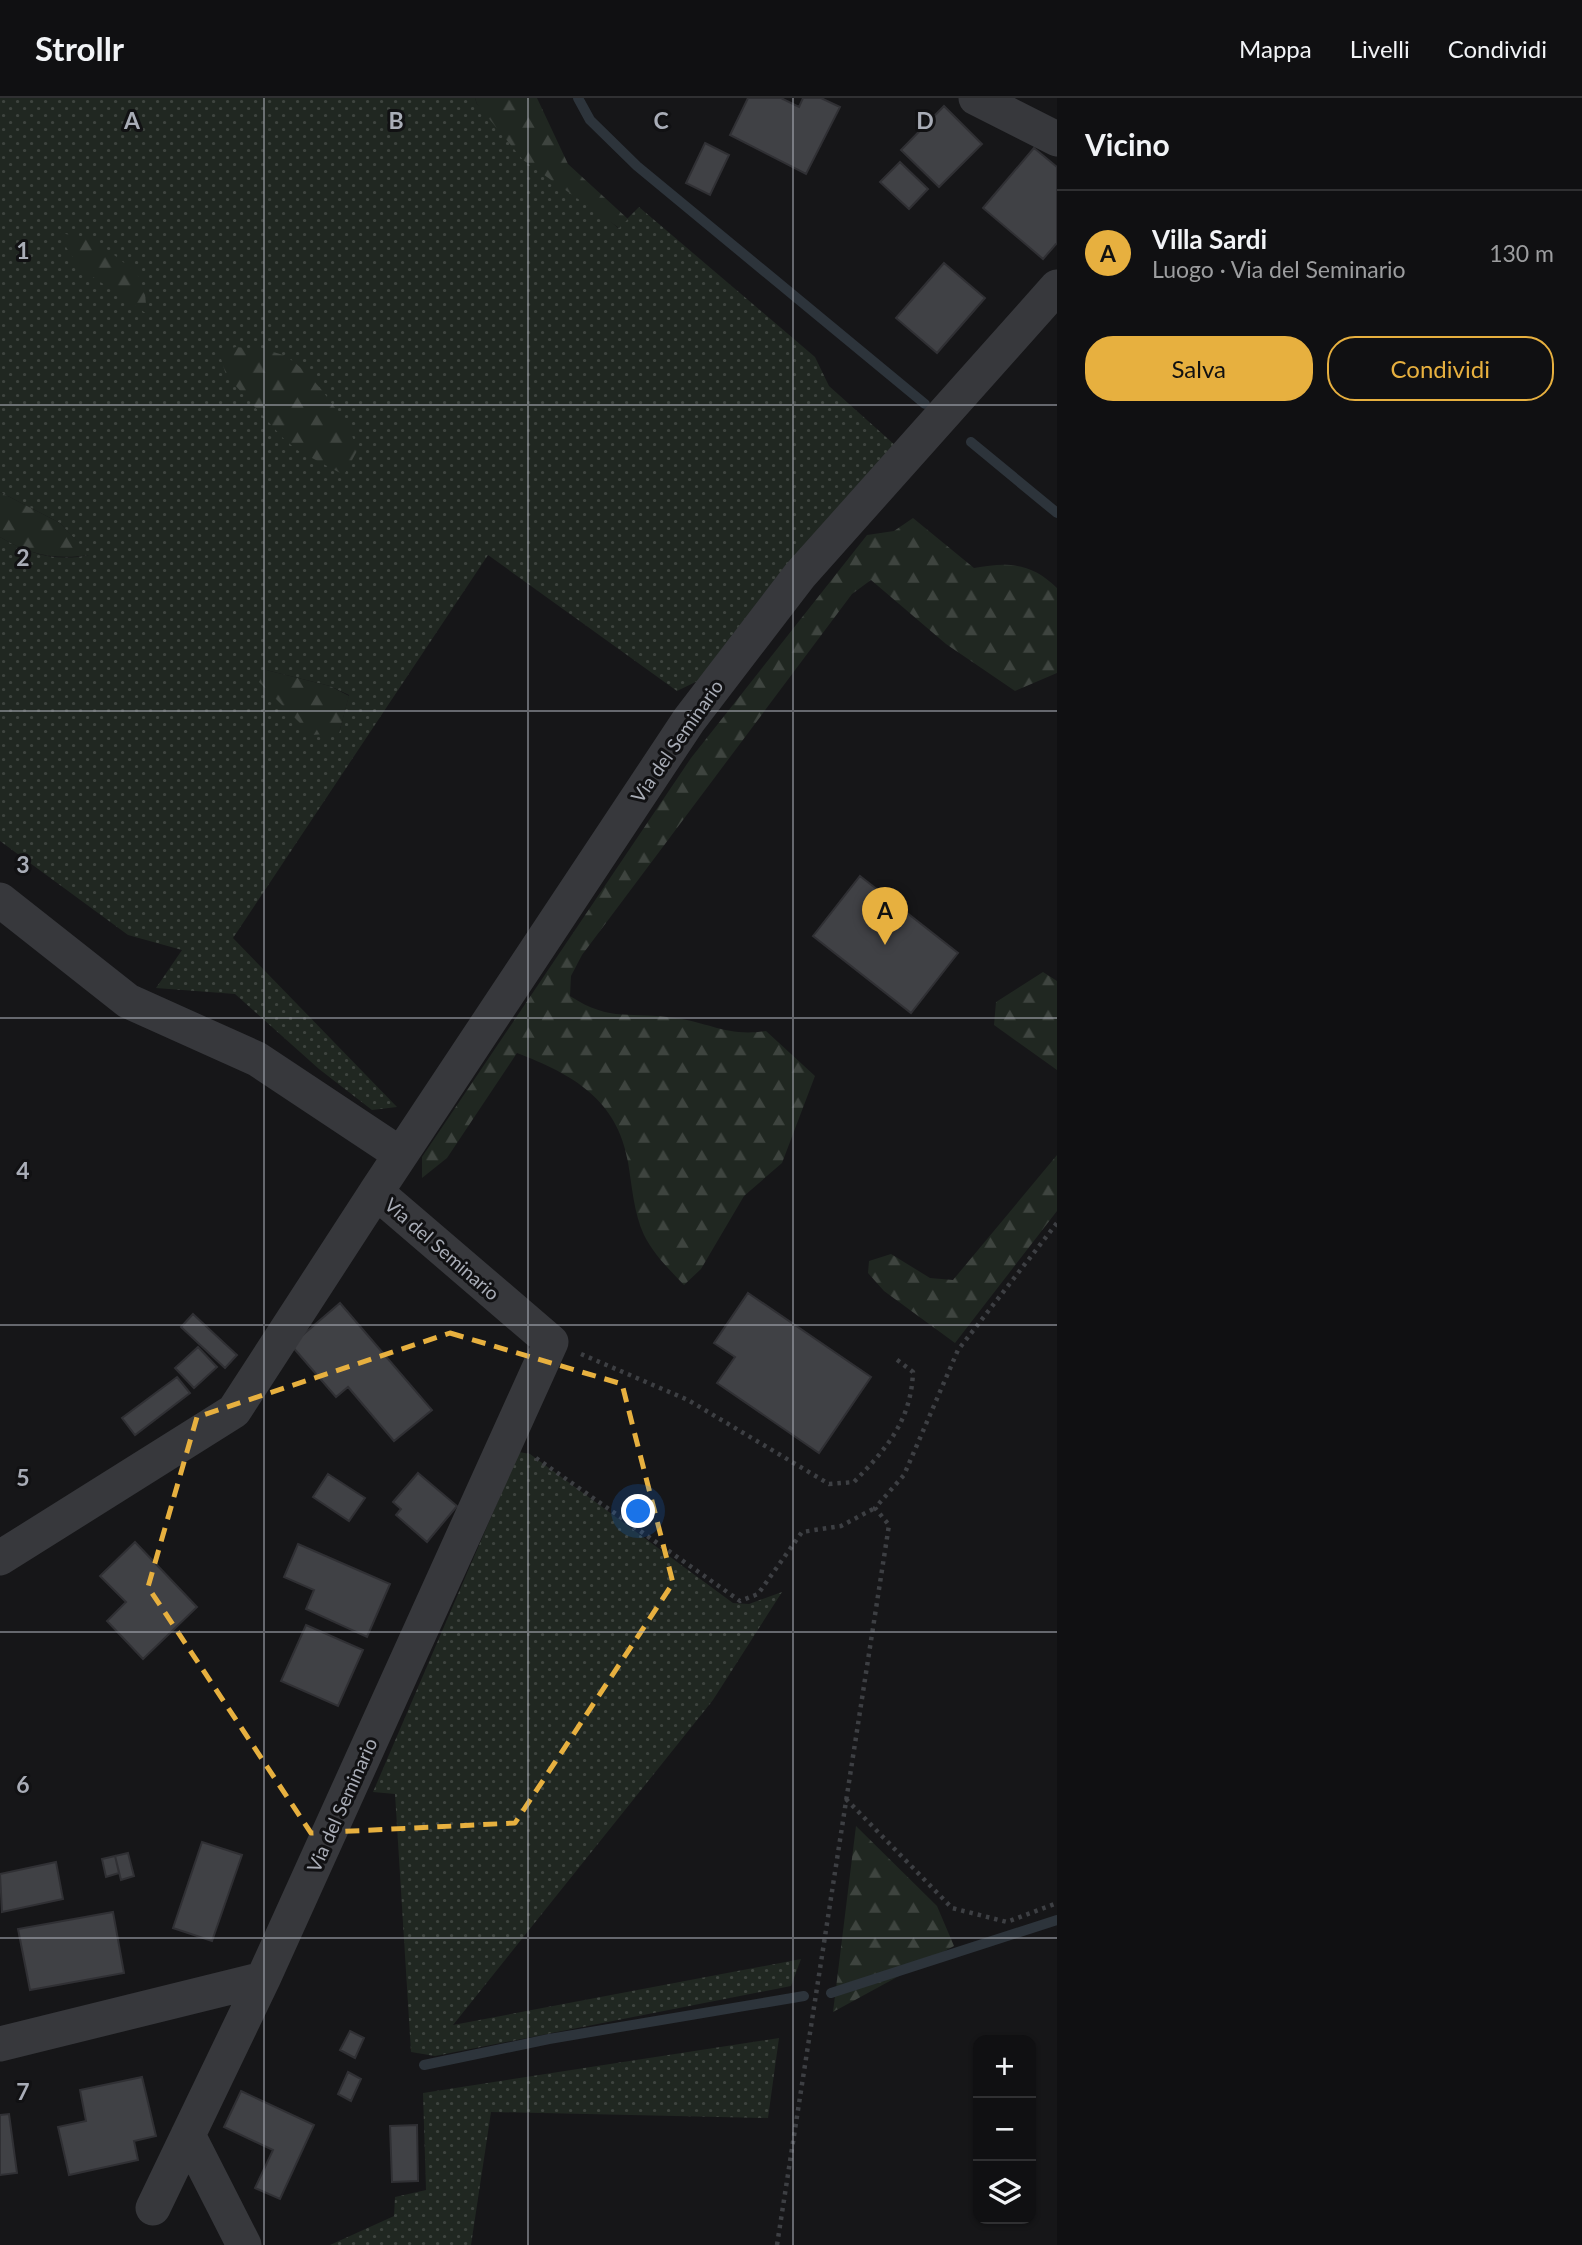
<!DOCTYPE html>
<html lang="it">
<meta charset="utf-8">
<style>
body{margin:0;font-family:Lato,sans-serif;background:#1e1e20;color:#f1f3f6}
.controls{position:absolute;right:21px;bottom:21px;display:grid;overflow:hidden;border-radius:14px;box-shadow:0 2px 5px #0004}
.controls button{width:63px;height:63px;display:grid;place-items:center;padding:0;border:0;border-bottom:2px solid #303032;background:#101012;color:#f1f3f6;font:35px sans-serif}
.you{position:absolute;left:639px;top:1414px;width:24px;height:24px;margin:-18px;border:5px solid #fff;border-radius:50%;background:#1a73e8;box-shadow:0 0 0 10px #1a73e833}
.badge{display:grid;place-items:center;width:46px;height:46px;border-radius:50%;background:#e7b03f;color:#111;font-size:23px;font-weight:700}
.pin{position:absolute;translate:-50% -58px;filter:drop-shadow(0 2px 4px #0008)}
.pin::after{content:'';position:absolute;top:37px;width:24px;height:21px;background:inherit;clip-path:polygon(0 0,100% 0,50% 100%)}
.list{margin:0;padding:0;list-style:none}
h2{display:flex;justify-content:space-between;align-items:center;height:91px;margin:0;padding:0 28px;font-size:30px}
h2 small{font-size:23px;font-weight:400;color:#9c9d9f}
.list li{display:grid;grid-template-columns:46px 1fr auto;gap:21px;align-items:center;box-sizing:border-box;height:126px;padding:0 28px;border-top:2px solid #303032}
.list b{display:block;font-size:26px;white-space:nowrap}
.list p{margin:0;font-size:23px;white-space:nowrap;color:#9c9d9f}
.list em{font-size:23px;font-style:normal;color:#9c9d9f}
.actions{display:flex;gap:14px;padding:21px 28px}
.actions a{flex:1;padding:16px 0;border:2px solid #e7b03f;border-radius:28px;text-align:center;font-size:24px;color:#e7b03f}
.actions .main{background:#e7b03f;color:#111}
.icon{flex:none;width:38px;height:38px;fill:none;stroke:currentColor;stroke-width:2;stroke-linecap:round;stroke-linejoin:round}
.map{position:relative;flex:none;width:1057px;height:2147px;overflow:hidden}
header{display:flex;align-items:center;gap:42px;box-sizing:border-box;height:98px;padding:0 35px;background:#101012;border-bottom:2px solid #303032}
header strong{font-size:33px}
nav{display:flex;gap:38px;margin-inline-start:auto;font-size:24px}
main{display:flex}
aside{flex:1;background:#101012}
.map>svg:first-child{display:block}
.grass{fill:url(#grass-dots);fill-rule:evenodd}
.forest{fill:url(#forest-firs)}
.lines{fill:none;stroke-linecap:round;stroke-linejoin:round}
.stream{stroke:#2d343b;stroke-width:10}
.building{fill:#404145;stroke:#303034;stroke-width:2}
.path{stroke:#3d3f43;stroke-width:4.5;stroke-dasharray:3.5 5;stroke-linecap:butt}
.minor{stroke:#37383c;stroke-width:35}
.marked{fill:none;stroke:#e7b03f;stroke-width:5;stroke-dasharray:14 9;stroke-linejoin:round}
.grid{fill:none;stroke:#a9adb7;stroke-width:2;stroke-opacity:0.55}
.labels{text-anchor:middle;stroke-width:6;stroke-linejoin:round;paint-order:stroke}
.street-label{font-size:19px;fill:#a9adb7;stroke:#111113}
.grid-label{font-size:23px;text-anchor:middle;font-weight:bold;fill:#a9adb7;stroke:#111113;stroke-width:6;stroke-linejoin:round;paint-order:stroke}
</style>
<header>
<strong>Strollr</strong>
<nav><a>Mappa</a><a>Livelli</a><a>Condividi</a></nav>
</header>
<main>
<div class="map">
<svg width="1057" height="2147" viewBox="0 0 1057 2147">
<defs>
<pattern id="grass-dots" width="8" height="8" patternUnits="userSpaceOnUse" patternTransform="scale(1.75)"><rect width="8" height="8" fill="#202721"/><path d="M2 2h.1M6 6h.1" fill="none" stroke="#3e443f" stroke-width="1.8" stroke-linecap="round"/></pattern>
<pattern id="forest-firs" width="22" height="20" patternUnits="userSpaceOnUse" patternTransform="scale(1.75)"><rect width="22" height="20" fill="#202721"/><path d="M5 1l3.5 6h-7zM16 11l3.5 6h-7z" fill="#3e443f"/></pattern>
</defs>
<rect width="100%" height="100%" fill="#161618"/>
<path class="grass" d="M0 0H475L477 6 618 130 639 109 815 259 829 288 896 348 708 578 677 593 488 457 233 840 397 1009 372 1012 319 971 235 896 156 890 182 852 128 837 0 743V439C28 456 57 464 89 457L60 425 0 394ZM266 572 330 588 349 597 339 635Z
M519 1354 530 1356 733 1505 749 1506 782 1494 713 1602 453 1927 801 1861 791 1888 435 1958 411 1954 395 1696 373 1694Z
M779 1940 768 2020 491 2014 471 2147H330L394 2118 395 2099 426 2092 423 1995Z"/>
<path class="forest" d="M475 0H537L568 66 628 121 619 130 523 62 477 6Z
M56 134 95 142 137 175 145 196 147 216 80 170Z
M236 249C250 251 267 251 280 256 308 266 348 324 358 351L344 377 297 352 283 340 226 277 219 254Z
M0 394 60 425 90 457C56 462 29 457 0 439Z
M913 420 974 470C1007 464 1031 464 1057 490V575L1015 593 946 546 871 482 852 496 582 857 571 878 570 898C611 925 632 913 675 920 711 925 728 939 766 933L815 978 782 1065 744 1098 701 1171 684 1187C669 1171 654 1157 644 1137 634 1116 632 1088 628 1064 617 1001 572 976 517 955L447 1060 422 1080V1059L691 660 867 437 894 433Z
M266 572 330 588 349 598 339 635 312 637 259 584Z
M1043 874 1057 883V972L994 927 996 904Z
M1057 1057V1113L955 1245 884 1193 868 1175 869 1163 891 1156 930 1180 953 1182Z
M856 1728 937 1808 954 1848 833 1914Z"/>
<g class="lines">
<path class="stream" d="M578 0 590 22 637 68 925 306
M971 344 1057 415
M831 1895 1057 1822
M424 1967 549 1941 804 1898"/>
</g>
<path class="building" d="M748 0H781L799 9 803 0H821L840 9 806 76 730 37Z
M944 8 982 46 939 89 901 52Z
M705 45 729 57 710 97 686 85Z
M1034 50 1057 69V145L1043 161 983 110Z
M900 64 928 91 909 111 880 84Z
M944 165 985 200 937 255 896 220Z
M860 778 958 855 911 915 813 838Z
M748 1195 871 1279 819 1355 717 1285 735 1259 714 1245Z
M340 1205 432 1312 394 1343 348 1289 336 1299 291 1247Z
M193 1216 237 1257 225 1270 181 1229Z
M198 1249 217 1269 194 1290 175 1270Z
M177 1279 190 1295 135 1337 122 1320Z
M418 1375 457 1408 427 1444 396 1417 401 1411 393 1404Z
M328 1376 365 1400 349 1423 313 1399Z
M135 1444 197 1509 143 1561 107 1523 126 1504 100 1478Z
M298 1446 390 1486 367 1539 306 1511 314 1492 284 1479Z
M306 1527 363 1552 338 1608 281 1583Z
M202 1744 242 1757 212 1843 173 1830Z
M128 1755 134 1778 121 1782 115 1758Z
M115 1758 119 1775 106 1779 102 1761Z
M56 1764 63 1801 2 1814 0 1776Z
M113 1814 124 1875 30 1892 18 1831Z
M350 1933 364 1940 355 1960 340 1952Z
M348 1974 361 1981 351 2003 338 1996Z
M142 1979 156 2038 134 2043 138 2062 69 2077 58 2029 86 2023 80 1992Z
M241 1993 314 2027 280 2101 255 2090 273 2052 224 2029Z
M9 2016 17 2075 0 2077V2017Z
M417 2027 418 2083 392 2084 390 2028Z"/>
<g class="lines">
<path class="path" d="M581 1256 688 1302 829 1386 854 1384C887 1350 911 1323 913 1274L896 1261
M536 1360 740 1503 758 1496 802 1434 841 1428 875 1410
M846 1701 952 1810 1007 1824 1057 1805
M777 2147 889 1427 875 1410 904 1377 958 1252 1057 1125"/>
<path class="minor" d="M976 0 1057 41
M0 802 128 903 257 961 400 1056
M0 1460 234 1313 376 1094
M0 1946 263 1881
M188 2037 244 2147
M153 2110 263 1881 551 1244 376 1094 689 622 800 477 1057 189"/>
</g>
<path class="marked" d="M450 1235 622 1286 673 1485 515 1725 311 1735 148 1489 197 1319Z"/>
<path class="grid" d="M264 0V2147M528 0V2147M793 0V2147M0 307H1057M0 613H1057M0 920H1057M0 1227H1057M0 1534H1057M0 1840H1057"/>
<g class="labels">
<g class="street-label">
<text transform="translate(677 643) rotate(-55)" y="7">Via del Seminario</text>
<text transform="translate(442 1151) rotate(41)" y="7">Via del Seminario</text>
<text transform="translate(342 1707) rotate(-66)" y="7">Via del Seminario</text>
</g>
</g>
<g class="grid-label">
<text x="132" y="31">A</text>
<text x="396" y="31">B</text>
<text x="661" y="31">C</text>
<text x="925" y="31">D</text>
<text x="23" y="161">1</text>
<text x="23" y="468">2</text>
<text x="23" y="775">3</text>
<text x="23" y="1081">4</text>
<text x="23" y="1388">5</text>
<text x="23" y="1695">6</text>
<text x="23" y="2002">7</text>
</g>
</svg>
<div class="controls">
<button>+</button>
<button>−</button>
<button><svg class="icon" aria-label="layers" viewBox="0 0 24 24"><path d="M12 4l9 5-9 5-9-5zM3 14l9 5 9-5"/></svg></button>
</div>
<div class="you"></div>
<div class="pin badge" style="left:885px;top:847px">A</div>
</div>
<aside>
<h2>Vicino<small></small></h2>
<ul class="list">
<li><span class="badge">A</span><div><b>Villa Sardi</b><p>Luogo · Via del Seminario</p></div><em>130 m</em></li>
</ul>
<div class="actions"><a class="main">Salva</a><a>Condividi</a></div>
</aside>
</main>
